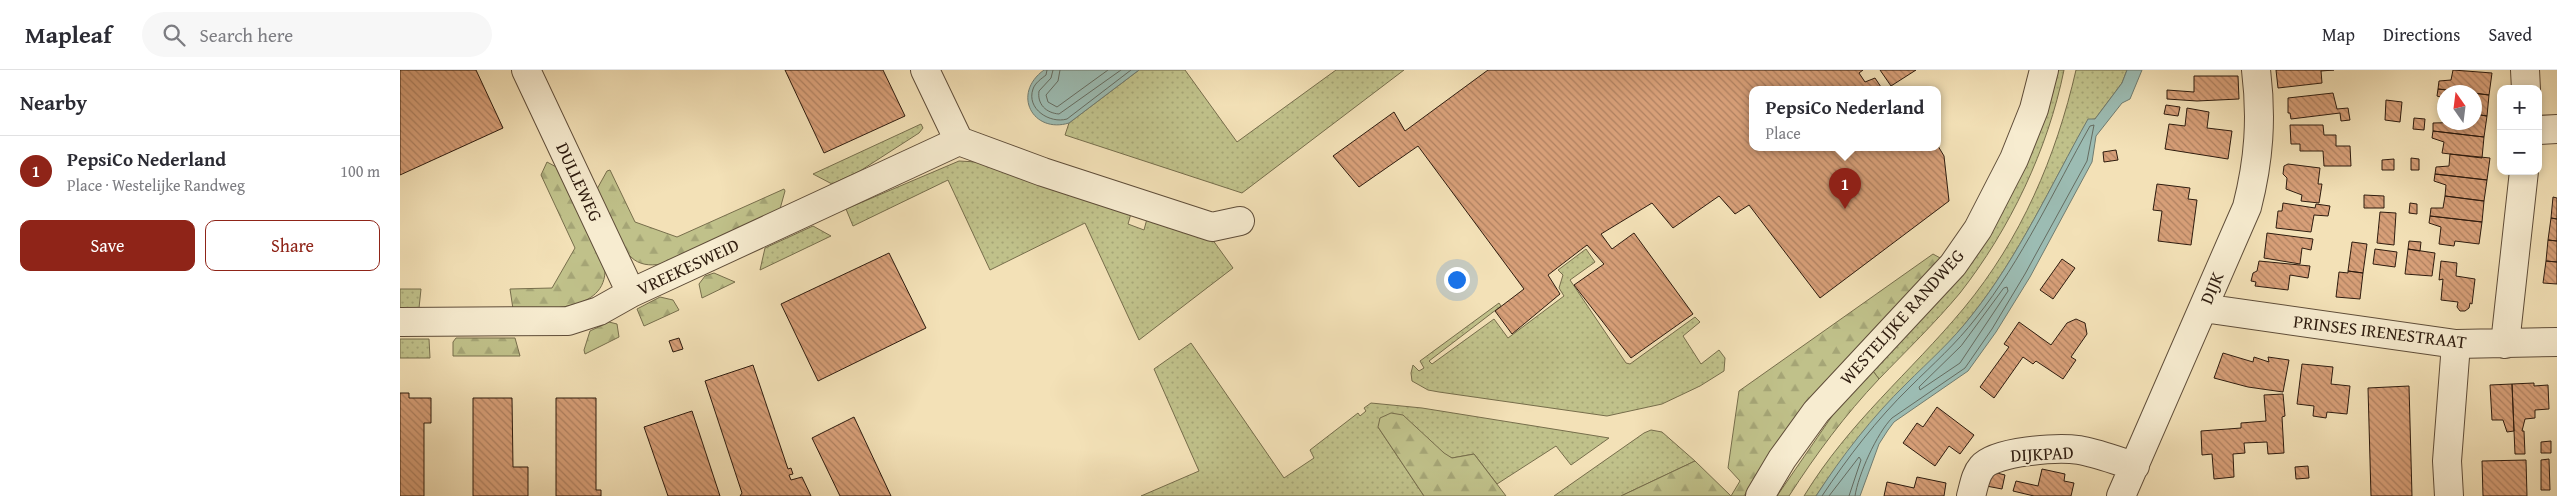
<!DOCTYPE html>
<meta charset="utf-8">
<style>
body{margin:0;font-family:"Gentium Book Plus",serif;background:#f7f7f7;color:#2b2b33}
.controls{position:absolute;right:15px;top:15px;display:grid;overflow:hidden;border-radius:10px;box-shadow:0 2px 8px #0003}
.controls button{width:45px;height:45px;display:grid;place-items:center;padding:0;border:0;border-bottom:1px solid #e1e1e2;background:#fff;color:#2b2b33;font:25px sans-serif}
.compass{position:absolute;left:2037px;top:15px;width:45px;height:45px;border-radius:50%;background:#fff;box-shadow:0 2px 8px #0003;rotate:346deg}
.you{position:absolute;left:1056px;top:209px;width:18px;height:18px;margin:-12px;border:4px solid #fff;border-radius:50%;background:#1a73e8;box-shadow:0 0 0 8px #1a73e833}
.badge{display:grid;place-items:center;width:32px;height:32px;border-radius:50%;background:#8f2418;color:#fff;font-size:16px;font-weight:700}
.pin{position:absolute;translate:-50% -41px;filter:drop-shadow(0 1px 2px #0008)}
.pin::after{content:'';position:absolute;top:26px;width:18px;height:15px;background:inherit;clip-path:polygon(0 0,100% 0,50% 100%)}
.popup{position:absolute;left:1349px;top:16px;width:192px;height:65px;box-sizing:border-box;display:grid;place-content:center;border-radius:10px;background:#fff;filter:drop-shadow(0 1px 4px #0005);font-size:16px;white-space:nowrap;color:#7c7c81}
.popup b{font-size:19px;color:#2b2b33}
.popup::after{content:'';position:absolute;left:50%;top:100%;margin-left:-10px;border:10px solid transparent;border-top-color:#fff}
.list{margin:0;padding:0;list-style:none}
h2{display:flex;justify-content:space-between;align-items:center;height:65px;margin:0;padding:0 20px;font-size:21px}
h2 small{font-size:16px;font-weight:400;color:#7c7c81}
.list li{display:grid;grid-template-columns:32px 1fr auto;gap:15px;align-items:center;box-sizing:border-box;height:70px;padding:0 20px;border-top:1px solid #e1e1e2}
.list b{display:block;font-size:19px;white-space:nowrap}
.list p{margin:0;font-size:16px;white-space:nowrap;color:#7c7c81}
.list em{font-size:16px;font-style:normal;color:#7c7c81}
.actions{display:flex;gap:10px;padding:15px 20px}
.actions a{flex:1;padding:11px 0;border:1px solid #8f2418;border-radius:10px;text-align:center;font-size:18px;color:#8f2418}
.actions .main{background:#8f2418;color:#fff}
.icon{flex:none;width:28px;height:28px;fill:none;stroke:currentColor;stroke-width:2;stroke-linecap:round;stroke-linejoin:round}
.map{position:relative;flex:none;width:2157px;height:426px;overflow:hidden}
header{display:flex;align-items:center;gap:30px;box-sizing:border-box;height:70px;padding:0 25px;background:#fff;border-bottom:1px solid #e1e1e2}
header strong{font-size:24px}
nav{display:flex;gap:28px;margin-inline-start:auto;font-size:18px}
.search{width:350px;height:45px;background:#f7f7f7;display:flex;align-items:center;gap:12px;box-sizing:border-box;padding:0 18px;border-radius:28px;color:#7c7c81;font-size:19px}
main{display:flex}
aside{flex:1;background:#fff}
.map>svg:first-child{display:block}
.grass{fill:url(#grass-dots);stroke:#776e4c}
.forest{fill:url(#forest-firs);stroke:#776e4c}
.water{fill:#9cbcb3;stroke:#707c71}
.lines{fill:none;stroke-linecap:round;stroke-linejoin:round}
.shore{stroke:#656c61;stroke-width:1}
.building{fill:url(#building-back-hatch);stroke:#2e1c0f}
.minor-casing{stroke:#5f4d39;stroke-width:30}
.minor{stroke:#f7ecd0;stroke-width:28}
.labels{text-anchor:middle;stroke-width:4;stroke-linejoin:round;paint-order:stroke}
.street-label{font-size:18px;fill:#2e1c0f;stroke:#f7ecd0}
</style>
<header>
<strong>Mapleaf</strong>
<div class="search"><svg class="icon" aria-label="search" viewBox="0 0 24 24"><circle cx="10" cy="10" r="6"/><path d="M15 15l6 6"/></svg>Search here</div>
<nav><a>Map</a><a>Directions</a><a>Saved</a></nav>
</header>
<main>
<aside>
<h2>Nearby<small></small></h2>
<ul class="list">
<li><span class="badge">1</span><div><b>PepsiCo Nederland</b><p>Place · Westelijke Randweg</p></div><em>100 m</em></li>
</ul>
<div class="actions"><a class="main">Save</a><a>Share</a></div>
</aside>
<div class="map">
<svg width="2157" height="426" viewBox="0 0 2157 426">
<defs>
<pattern id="grass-dots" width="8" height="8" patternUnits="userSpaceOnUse" patternTransform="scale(1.25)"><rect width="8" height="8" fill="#c0c18a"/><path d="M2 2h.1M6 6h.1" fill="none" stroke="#a5a576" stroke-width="1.8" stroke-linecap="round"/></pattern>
<pattern id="forest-firs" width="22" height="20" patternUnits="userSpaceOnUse" patternTransform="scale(1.25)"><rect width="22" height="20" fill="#c0c18a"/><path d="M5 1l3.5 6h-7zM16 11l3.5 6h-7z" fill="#a5a576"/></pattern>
<pattern id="building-back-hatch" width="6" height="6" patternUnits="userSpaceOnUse" patternTransform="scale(1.25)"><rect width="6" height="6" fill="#d79f78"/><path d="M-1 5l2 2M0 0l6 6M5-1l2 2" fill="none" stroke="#af8161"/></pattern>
</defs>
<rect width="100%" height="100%" fill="#f3e1b7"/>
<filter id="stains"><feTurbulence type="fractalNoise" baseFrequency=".004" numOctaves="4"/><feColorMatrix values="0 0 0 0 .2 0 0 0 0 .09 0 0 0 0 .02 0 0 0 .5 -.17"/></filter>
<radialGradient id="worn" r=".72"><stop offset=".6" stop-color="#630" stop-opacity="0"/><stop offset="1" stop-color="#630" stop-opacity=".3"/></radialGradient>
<path class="grass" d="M739 0H785L837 72 936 0H1004L842 123 665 65 669 53Z
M1657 0H1664C1648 79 1610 159 1560 223 1535 253 1506 281 1479 309L1473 301 1639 60Z
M1676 0H1727L1722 13 1695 49 1688 50C1651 115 1619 186 1572 245 1522 308 1460 359 1416 426H1404C1450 351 1509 304 1564 238 1621 169 1656 87 1676 0Z
M521 54 523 58 519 63 460 101 432 114 413 104Z
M559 91 577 92 732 140 728 154 744 160 748 145 807 162 833 198 739 270 685 153 590 200 548 110 453 156 446 139Z
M413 156 431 166 360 200 365 178Z
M1186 179 1195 192 1170 210 1226 293 1230 294 1295 247 1300 252 1283 266 1301 294 1319 280 1325 288 1324 301 1300 316 1262 334 1207 346 1039 322 1028 320 1012 311 1011 303 1013 295 1019 301 1024 298 1020 291 1099 233 1101 236 1029 291 1032 294 1094 249 1108 268 1164 226 1159 218 1163 205 1158 200Z
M0 219H21L19 238 0 239Z
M0 269H29L30 288H0Z
M791 273 884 408 914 388 910 380 958 343 960 346 966 341 964 338 971 333 1022 338 1209 368 1171 395 1156 376 1097 414 1074 384 1052 388 978 357 1024 426H741L799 401 754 299Z
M1251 360 1262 362 1295 391 1221 426H1154L1244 363Z"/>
<path class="forest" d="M147 92 160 99 205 198C207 243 143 239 113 239L110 219 152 218 175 178 141 105Z
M210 100 235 152 277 167 384 119 385 121 380 139 261 194C250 196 239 195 231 187 219 176 205 136 197 119L207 101Z
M1533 184 1542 189 1387 360 1344 426H1331L1340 411 1328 398 1339 321Z
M314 203 335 212 302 228 299 214 305 206Z
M260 227 273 230 279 240 244 256 237 239Z
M209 252 217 254 219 267 185 284 184 280 190 261Z
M56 268H115L120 286H53V272Z
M1473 301 1479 309C1445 345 1416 384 1389 426H1377L1441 333Z
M991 343 1003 345 1044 383 1052 388 1074 384 1106 426H1024L978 357 980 348Z
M1295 391 1331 426H1221Z"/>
<path class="water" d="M644 0H739L669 53C633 64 611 24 644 0Z
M1727 0H1742L1730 29 1722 33 1696 66 1692 92 1630 207 1596 262 1568 301 1494 352 1488 360 1479 374 1460 426H1416C1442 386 1472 347 1506 314 1529 291 1552 271 1572 245 1619 186 1651 115 1688 49H1695L1722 13Z"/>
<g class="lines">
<path class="shore" d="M647 0 646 5C641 9 635 13 633 19 626 39 650 54 667 49L731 0
M653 0 651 8 639 21C637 34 646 43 659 44L721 0
M660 0 658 11 646 25 648 32 657 37 708 0
M1604 218 1607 217 1608 221 1560 293 1520 320 1519 317 1561 276Z
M1422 426C1448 387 1477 349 1510 317 1533 294 1556 274 1576 248 1622 190 1654 120 1690 56L1694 55 1687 91 1625 204 1592 259 1565 298 1492 348C1477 363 1458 405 1455 426
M1429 426 1459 387 1461 390 1449 426"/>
</g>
<path class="building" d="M0 0H76L103 58 0 105Z
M385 0H483L505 46 424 83Z
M1088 0H1463L1459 3 1465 12 1475 8 1483 20H1352V78L1538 76 1544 86 1549 131 1420 228 1349 135 1335 144 1319 126 1273 158 1252 133 1201 164 1212 179 1234 163 1293 244 1231 288 1174 215 1204 194 1187 175 1148 205 1160 224 1112 264 1095 241 1124 219 1018 76 959 117 933 86 994 42 1005 61Z
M1480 0H1516L1491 16Z
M1876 0H1934L1921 1 1922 13 1878 18Z
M2053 0 2092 3 2089 25 2038 19 2039 11 2051 10Z
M1794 6H1838L1839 29 1797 31 1767 29V20L1794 22Z
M2038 19 2070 22H2044V28L2037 26Z
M1933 23 1937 39 1948 38 1950 50 1941 51 1940 43 1891 49 1890 43H1888V28Z
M2074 23 2089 25 2087 46 2074 44Z
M1986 30 2002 32 2000 52 1985 50Z
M1766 35 1780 37 1778 46 1764 44Z
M1787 38 1809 42 1807 58 1832 61 1828 89 1765 79 1769 54 1785 56Z
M2074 44 2087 46 2084 67 2033 61V53L2074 52Z
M2014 48 2025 49 2024 60 2013 59Z
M1890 55H1923L1924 65H1936V76H1950L1951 96H1924L1923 81H1900V74H1891Z
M2033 61 2084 67 2082 88 2042 83 2044 72 2032 68Z
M1716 80 1718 90 1704 92 1703 82Z
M2050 84 2090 88 2087 110 2035 104 2036 97 2049 96Z
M2011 88 2019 89V100H2011Z
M1994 89V100H1982V90Z
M1888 94 1920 98 1918 114H1922L1919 133 1901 131 1902 125 1886 119 1887 108 1883 104 1884 96Z
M2035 104 2087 110 2084 131 2045 126 2046 115 2034 111Z
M1757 114 1790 118 1788 129 1797 130 1791 175 1758 171 1762 141 1753 140Z
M1964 125 1984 126V138H1964Z
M2045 126 2084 131 2082 152 2030 146 2031 138H2043Z
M2153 127 2157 128V149L2151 148Z
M1883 133 1915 138 1916 134 1930 136 1928 146 1914 145 1911 162 1876 158 1878 141H1882Z
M2010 133 2017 134V144L2009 143Z
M1980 142 1996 143 1994 175 1977 173Z
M2030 146 2082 152 2079 174 2055 171 2054 176 2039 174 2041 157 2029 153Z
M2151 148 2157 149V171L2148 170Z
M1867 163 1913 169 1911 180 1902 178 1900 194 1864 188Z
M2148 170 2157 171V192L2146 191Z
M2009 171 2021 172 2020 181 2008 179Z
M1952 172 1967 174 1963 203 1948 201Z
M1975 179 1997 182 1995 197 1973 194Z
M2008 179 2035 183 2032 206 2005 204Z
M489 183 526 258 418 311 381 234Z
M1662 189 1675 198 1653 229 1640 220Z
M1859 191 1910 196 1908 208 1890 205 1888 220 1855 216 1856 212 1851 211 1853 203 1857 201Z
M2041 191 2057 193 2056 206 2075 209 2072 234 2070 233 2069 238 2065 241H2060L2057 237 2058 232 2041 230 2043 209 2039 210Z
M2146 191 2157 192V214L2143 213Z
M1948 201 1963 203 1960 229 1936 227 1939 202 1948 203Z
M1676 249 1685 253 1687 264 1671 287 1676 290 1663 309 1636 291 1633 294 1623 287 1594 328 1580 317 1609 277 1604 274 1619 252 1651 275 1667 253Z
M279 268 283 279 273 282 269 271Z
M1823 283 1853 292 1854 287 1869 292 1868 287 1889 290 1883 322 1848 317 1814 308Z
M1902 294 1933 297 1931 314 1950 316 1947 344 1927 342 1926 348 1913 346 1914 336 1897 334Z
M353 295 388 399 391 398 393 404 389 405 391 410 402 407 411 426H340L342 423 305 311Z
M2134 313V316L2148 315 2149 339 2135 340V348L2125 349 2122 361H2124L2125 384H2115L2112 314Z
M2112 314 2114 361 2107 362 2103 350H2092L2090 315Z
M2009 316 2012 426H1971L1968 318Z
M0 323H9V328H31V353H24V426H0Z
M1883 324 1885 346 1882 347 1884 383 1868 384 1867 372 1844 373 1845 383 1833 384 1834 407 1814 409 1812 384 1802 385 1801 361 1841 358V353L1866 351 1864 325Z
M73 328H112L113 397H128V426H73Z
M156 328H196V420H201V426H156Z
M1537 337 1574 365 1560 384 1549 376 1535 396 1503 373 1517 353 1523 357Z
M292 341 320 426H268L244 357Z
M454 347 491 426H440L412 368Z
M2151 371V383H2141V372Z
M2149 389 2150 420H2141V390Z
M2126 390 2127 426H2083L2082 391Z
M1908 396 1909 408 1896 409 1895 397Z
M1642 399 1665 404 1664 411 1674 413 1671 426H1634L1613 421 1616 411 1638 416Z
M1593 402 1605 405 1602 419 1581 415Z
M1517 407 1546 413 1544 426H1484L1487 412 1514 418Z"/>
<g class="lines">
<g class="minor-casing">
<path id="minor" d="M126 0 231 223
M525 0 559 71 643 102 812 157 840 151
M2125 0 2126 19
M2138 60 2157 59
M1803 238 2056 274 2157 272
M0 252 168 251 199 241 231 223 559 71
M2105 274 2124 101
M1360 426 1382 389 1416 342 1553 195 1578 159 1614 89 1634 39 1644 0
M1571 426C1574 416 1575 405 1582 397 1595 381 1658 377 1679 380 1697 383 1717 391 1735 396
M1721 426 1847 137C1859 90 1862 48 1856 0
M2049 426 2047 391 2056 274"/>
</g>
<use href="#minor" class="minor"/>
</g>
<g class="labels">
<g class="street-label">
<text transform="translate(179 112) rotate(65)" y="6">DULLEWEG</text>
<text transform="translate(288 197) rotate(-25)" y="6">VREEKESWEID</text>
<text transform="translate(1812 218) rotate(-67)" y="6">DIJK</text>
<text transform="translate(1502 247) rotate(-48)" y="6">WESTELIJKE RANDWEG</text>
<text transform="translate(1980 262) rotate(7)" y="6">PRINSES IRENESTRAAT</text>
<text transform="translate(1642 384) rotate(-3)" y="6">DIJKPAD</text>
</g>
</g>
<rect width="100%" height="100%" filter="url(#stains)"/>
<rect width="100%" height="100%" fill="url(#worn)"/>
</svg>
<div class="controls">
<button>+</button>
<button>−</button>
</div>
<svg class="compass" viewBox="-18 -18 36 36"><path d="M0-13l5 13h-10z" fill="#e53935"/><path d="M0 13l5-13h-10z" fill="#7c7c81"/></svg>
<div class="you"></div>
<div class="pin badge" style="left:1445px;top:139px">1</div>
<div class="popup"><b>PepsiCo Nederland</b>Place</div>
</div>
</main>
